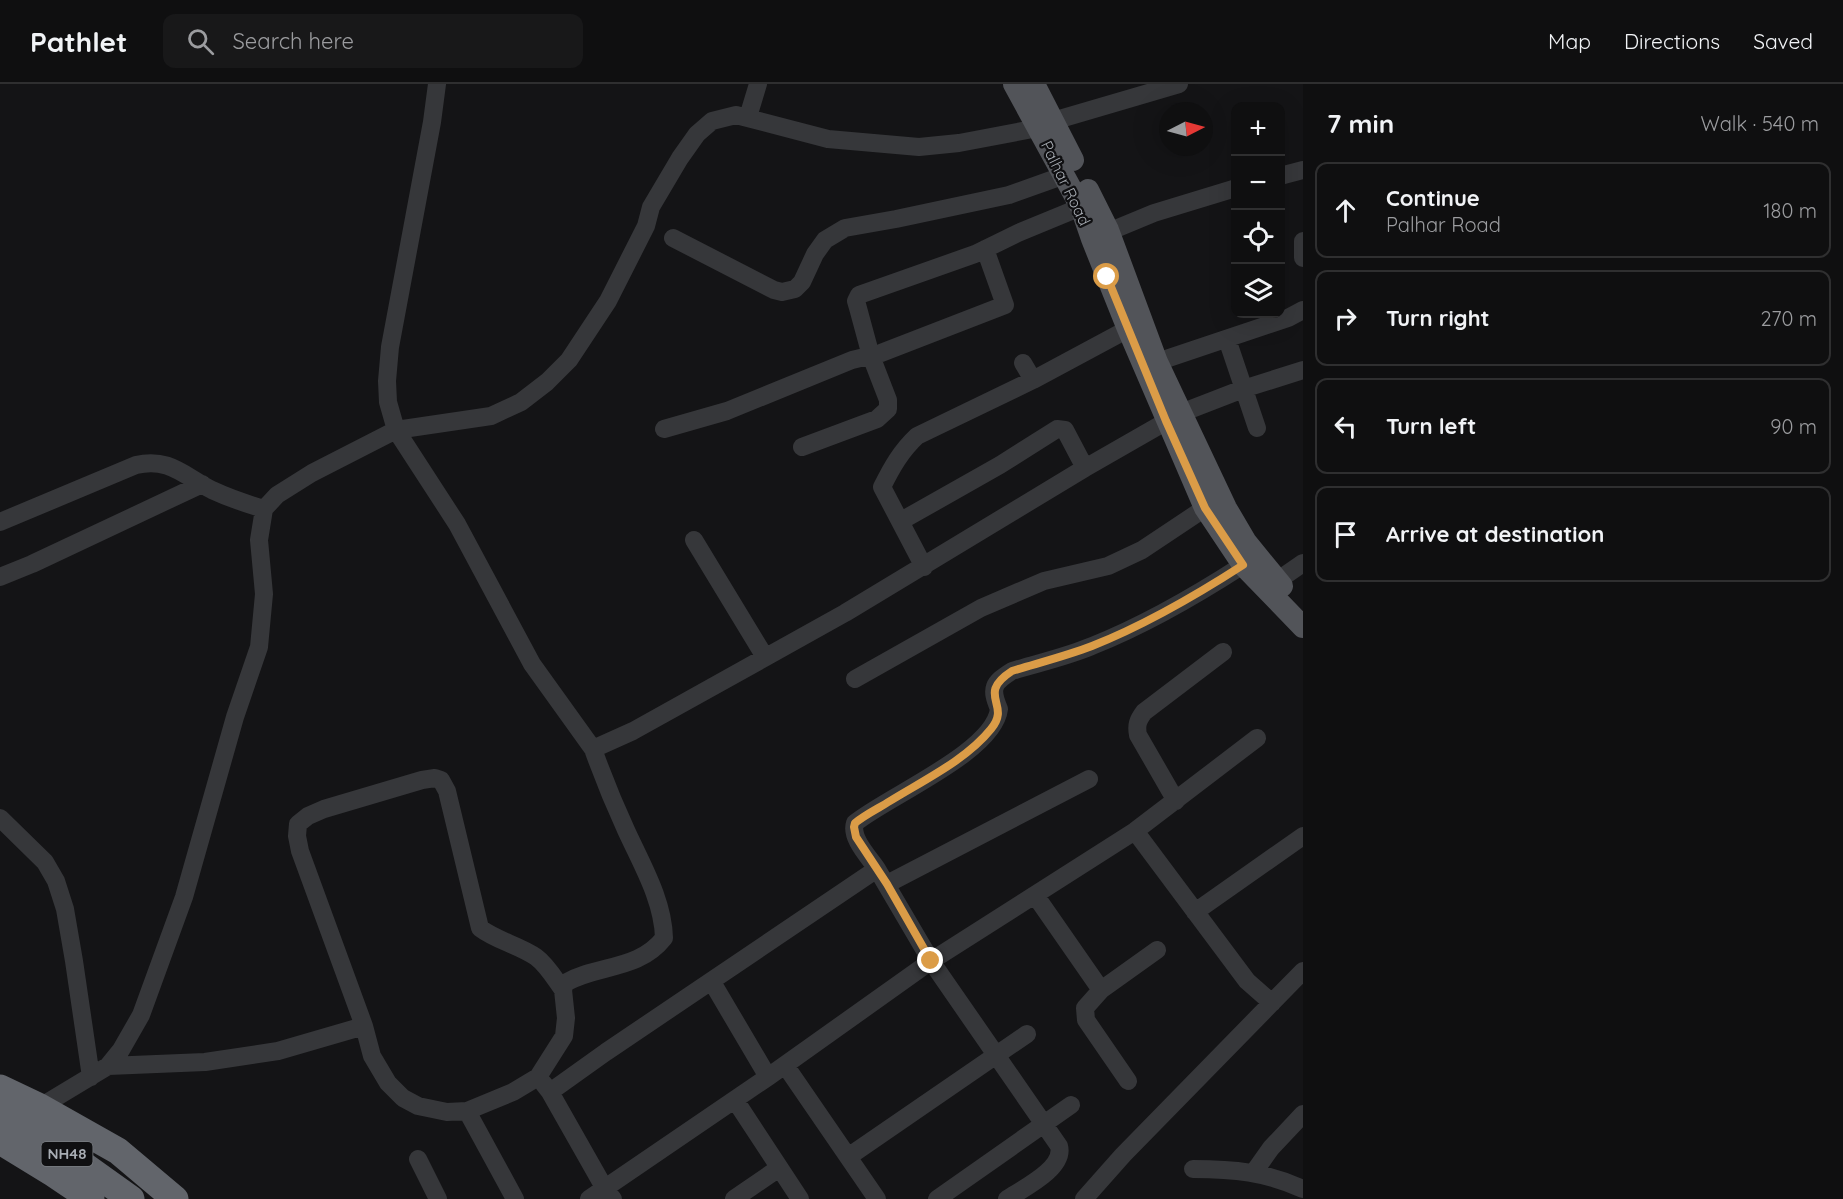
<!DOCTYPE html>
<meta charset="utf-8">
<style>
body{margin:0;font-family:Quicksand,sans-serif;background:#181819;color:#f1f3f6}
.controls{position:absolute;right:18px;top:18px;display:grid;overflow:hidden;border-radius:12px;box-shadow:0 6px 24px #0002}
.controls button{width:54px;height:54px;display:grid;place-items:center;padding:0;border:0;border-bottom:2px solid #2f2f30;background:#0f0f10;color:#f1f3f6;font:30px sans-serif}
.compass{position:absolute;left:1159px;top:18px;width:54px;height:54px;border-radius:50%;background:#0f0f10;box-shadow:0 6px 24px #0002;rotate:84deg}
.stop{position:absolute;width:18px;height:18px;margin:-14px;border:4px solid #db9c47;border-radius:50%;background:#fff}
.stop.end{background:#db9c47;border-color:#fff;box-shadow:0 2px 6px #0008}
.list{margin:0;padding:0;list-style:none}
h2{display:flex;justify-content:space-between;align-items:center;height:78px;margin:0;padding:0 24px;font-size:26px}
h2 small{font-size:20px;font-weight:400;color:#9b9c9f}
.list li{display:grid;grid-template-columns:39px 1fr auto;gap:18px;align-items:center;box-sizing:border-box;height:96px;margin:0 12px 12px;padding:0 12px;border:2px solid #2f2f30;border-radius:12px}
.list b{display:block;font-size:22px;white-space:nowrap}
.list p{margin:0;font-size:20px;white-space:nowrap;color:#9b9c9f}
.list em{font-size:20px;font-style:normal;color:#9b9c9f}
.icon{flex:none;width:33px;height:33px;fill:none;stroke:currentColor;stroke-width:2;stroke-linecap:round;stroke-linejoin:round}
.map{position:relative;flex:none;width:1303px;height:1115px;overflow:hidden}
header{display:flex;align-items:center;gap:36px;box-sizing:border-box;height:84px;padding:0 30px;background:#0f0f10;border-bottom:2px solid #2f2f30}
header strong{font-size:28px}
nav{display:flex;gap:33px;margin-inline-start:auto;font-size:21px}
.search{width:420px;height:54px;background:#181819;display:flex;align-items:center;gap:15px;box-sizing:border-box;padding:0 21px;border-radius:12px;color:#9b9c9f;font-size:22px}
main{display:flex}
aside{flex:1;background:#0f0f10}
.map>svg:first-child{display:block}
.lines{fill:none;stroke-linecap:round;stroke-linejoin:round}
.minor{stroke:#36373a;stroke-width:18}
.major{stroke:#525459;stroke-width:22}
.highway{stroke:#62656b;stroke-width:27}
.route{stroke:#db9c47;stroke-width:8}
.labels{text-anchor:middle;stroke-width:4.5;stroke-linejoin:round;paint-order:stroke}
.shield{fill:#0f0f11;stroke:#7a7e83;stroke-width:1.5}
.shield-label{font-size:15px;font-weight:bold;fill:#a8adb4}
.street-label{font-size:16px;fill:#a8adb4;stroke:#0f0f11}
</style>
<header>
<strong>Pathlet</strong>
<div class="search"><svg class="icon" aria-label="search" viewBox="0 0 24 24"><circle cx="10" cy="10" r="6"/><path d="M15 15l6 6"/></svg>Search here</div>
<nav><a>Map</a><a>Directions</a><a>Saved</a></nav>
</header>
<main>
<div class="map">
<svg width="1303" height="1115" viewBox="0 0 1303 1115">
<rect width="100%" height="100%" fill="#141416"/>
<g class="lines">
<path class="minor" d="M437 0 432 38 390 263 387 297 388 318 396 346 457 440 532 580 593 665 633 647 845 529 1085 384 1181 329 1243 305 1303 286
M748 33 758 0
M1280 92 1303 86
M1096 153 1154 129 1236 104
M673 154 774 206 782 208 795 205 802 198 815 170 825 156 845 144 896 135 1009 111 1065 91
M1303 157V174
M1227 255 1257 344
M1157 278 1288 234 1303 226
M1023 279 1033 296
M664 345 727 327 852 276 881 269 1005 221 985 165
M802 363 877 335 888 325V316L871 272 858 224 856 217 859 211 975 170 1018 149 1081 123
M901 437 1000 381 1057 345 1065 346 1085 384
M0 438 136 381C169 373 184 392 212 406 229 414 247 420 264 425
M694 456 765 573
M924 483 882 403C892 383 901 367 917 352L1033 296 1128 245
M0 493 32 480 202 400
M1270 508 1277 497 1303 479
M855 595 981 524 1044 497 1108 482 1142 466 1205 424 1215 419
M1176 717 1138 651C1136 641 1138 636 1144 628L1223 568
M0 734 45 778 56 797 65 825 74 877 91 993
M1135 747 1247 897 1272 919
M877 785C869 773 850 754 855 739 888 712 994 668 999 625 990 604 993 599 1012 587 1038 579 1066 573 1092 562 1145 541 1195 512 1243 481
M887 800 1089 695
M1035 811 1101 906
M1195 828 1303 752
M712 898 768 993
M563 906C555 895 547 881 536 873 519 861 497 857 480 844L447 707 441 696 435 694 422 696 324 725 308 732 298 740 297 752 300 767 364 942 372 972 388 999 403 1014 418 1022 447 1028 467 1027 513 1008 538 993 564 952 566 934 563 906 565 899C598 880 638 887 664 854 663 816 642 781 626 746 614 720 603 693 593 665
M785 981 877 1115
M108 982 205 978 278 967 364 942
M1128 997 1086 936 1085 924 1101 906 1157 866
M543 999 550 1008 605 1105 613 1115
M550 1008 606 968 877 785 931 877 1059 1062C1065 1084 1024 1104 1007 1115
M735 1016 800 1115
M40 1023 108 982 121 966 141 931 184 813 235 633 259 563 264 510 259 456 264 425 277 411 312 389 396 346 491 332 521 318 547 298 569 276 608 217 646 142 651 123 680 74 697 50 712 37 736 31 828 55 919 63 959 59 1038 44 1053 37 1179 0
M467 1027 515 1115
M848 1073 1027 950
M418 1075 438 1115
M1193 1085C1234 1085 1265 1088 1303 1105
M1254 1088 1271 1064 1303 1030
M589 1115 768 993 931 877 1135 747 1257 654
M734 1115 779 1084
M937 1115 1071 1021
M1084 1115 1123 1071 1303 887"/>
<path class="major" d="M1014 0 1081 123 1092 155 1128 245 1205 424 1243 481 1303 543
M1034 0 1073 76
M1088 106 1108 146 1157 278 1226 424 1246 458 1282 502"/>
<path class="highway" d="M0 1004 40 1023 118 1067 175 1115
M0 1030 61 1065 131 1115
M0 1057 54 1090 91 1115"/>
</g>
<g class="lines">
<path class="route" d="M931 877 887 800 856 753 854 743 855 739C866 730 879 724 890 717 924 696 966 676 991 645 1012 620 975 611 1012 587 1038 579 1066 572 1092 562 1145 541 1195 512 1243 481L1205 424 1166 337 1107 193"/>
</g>
<g class="labels">
<rect class="shield" x="41.5" y="1058" width="51" height="24" rx="4.5"/>
<g class="shield-label">
<text x="67" y="1075">NH48</text>
</g>
<g class="street-label">
<text transform="translate(1066 99) rotate(64)" y="6">Palhar Road</text>
</g>
</g>
</svg>
<div class="controls">
<button>+</button>
<button>−</button>
<button><svg class="icon" aria-label="locate" viewBox="0 0 24 24"><circle cx="12" cy="12" r="6"/><path d="M12 2v4M12 18v4M2 12h4M18 12h4"/></svg></button>
<button><svg class="icon" aria-label="layers" viewBox="0 0 24 24"><path d="M12 4l9 5-9 5-9-5zM3 14l9 5 9-5"/></svg></button>
</div>
<svg class="compass" viewBox="-18 -18 36 36"><path d="M0-13l5 13h-10z" fill="#e53935"/><path d="M0 13l5-13h-10z" fill="#9b9c9f"/></svg>
<div class="stop" style="left:1107px;top:193px"></div>
<div class="stop end" style="left:931px;top:877px"></div>
</div>
<aside>
<h2>7 min<small>Walk · 540 m</small></h2>
<ul class="list">
<li><svg class="icon" aria-label="ahead" viewBox="0 0 24 24"><path d="M12 20V5M6 11l6-6 6 6"/></svg><div><b>Continue</b><p>Palhar Road</p></div><em>180 m</em></li>
<li><svg class="icon" aria-label="right" viewBox="0 0 24 24"><path d="M7 20v-9h11M14 6l5 5-5 5"/></svg><div><b>Turn right</b></div><em>270 m</em></li>
<li><svg class="icon" aria-label="left" viewBox="0 0 24 24"><path d="M17 20v-9H6M10 6l-5 5 5 5"/></svg><div><b>Turn left</b></div><em>90 m</em></li>
<li><svg class="icon" aria-label="arrive" viewBox="0 0 24 24"><path d="M6 21V4h12l-3 4 3 4H6"/></svg><div><b>Arrive at destination</b></div></li>
</ul>
</aside>
</main>
